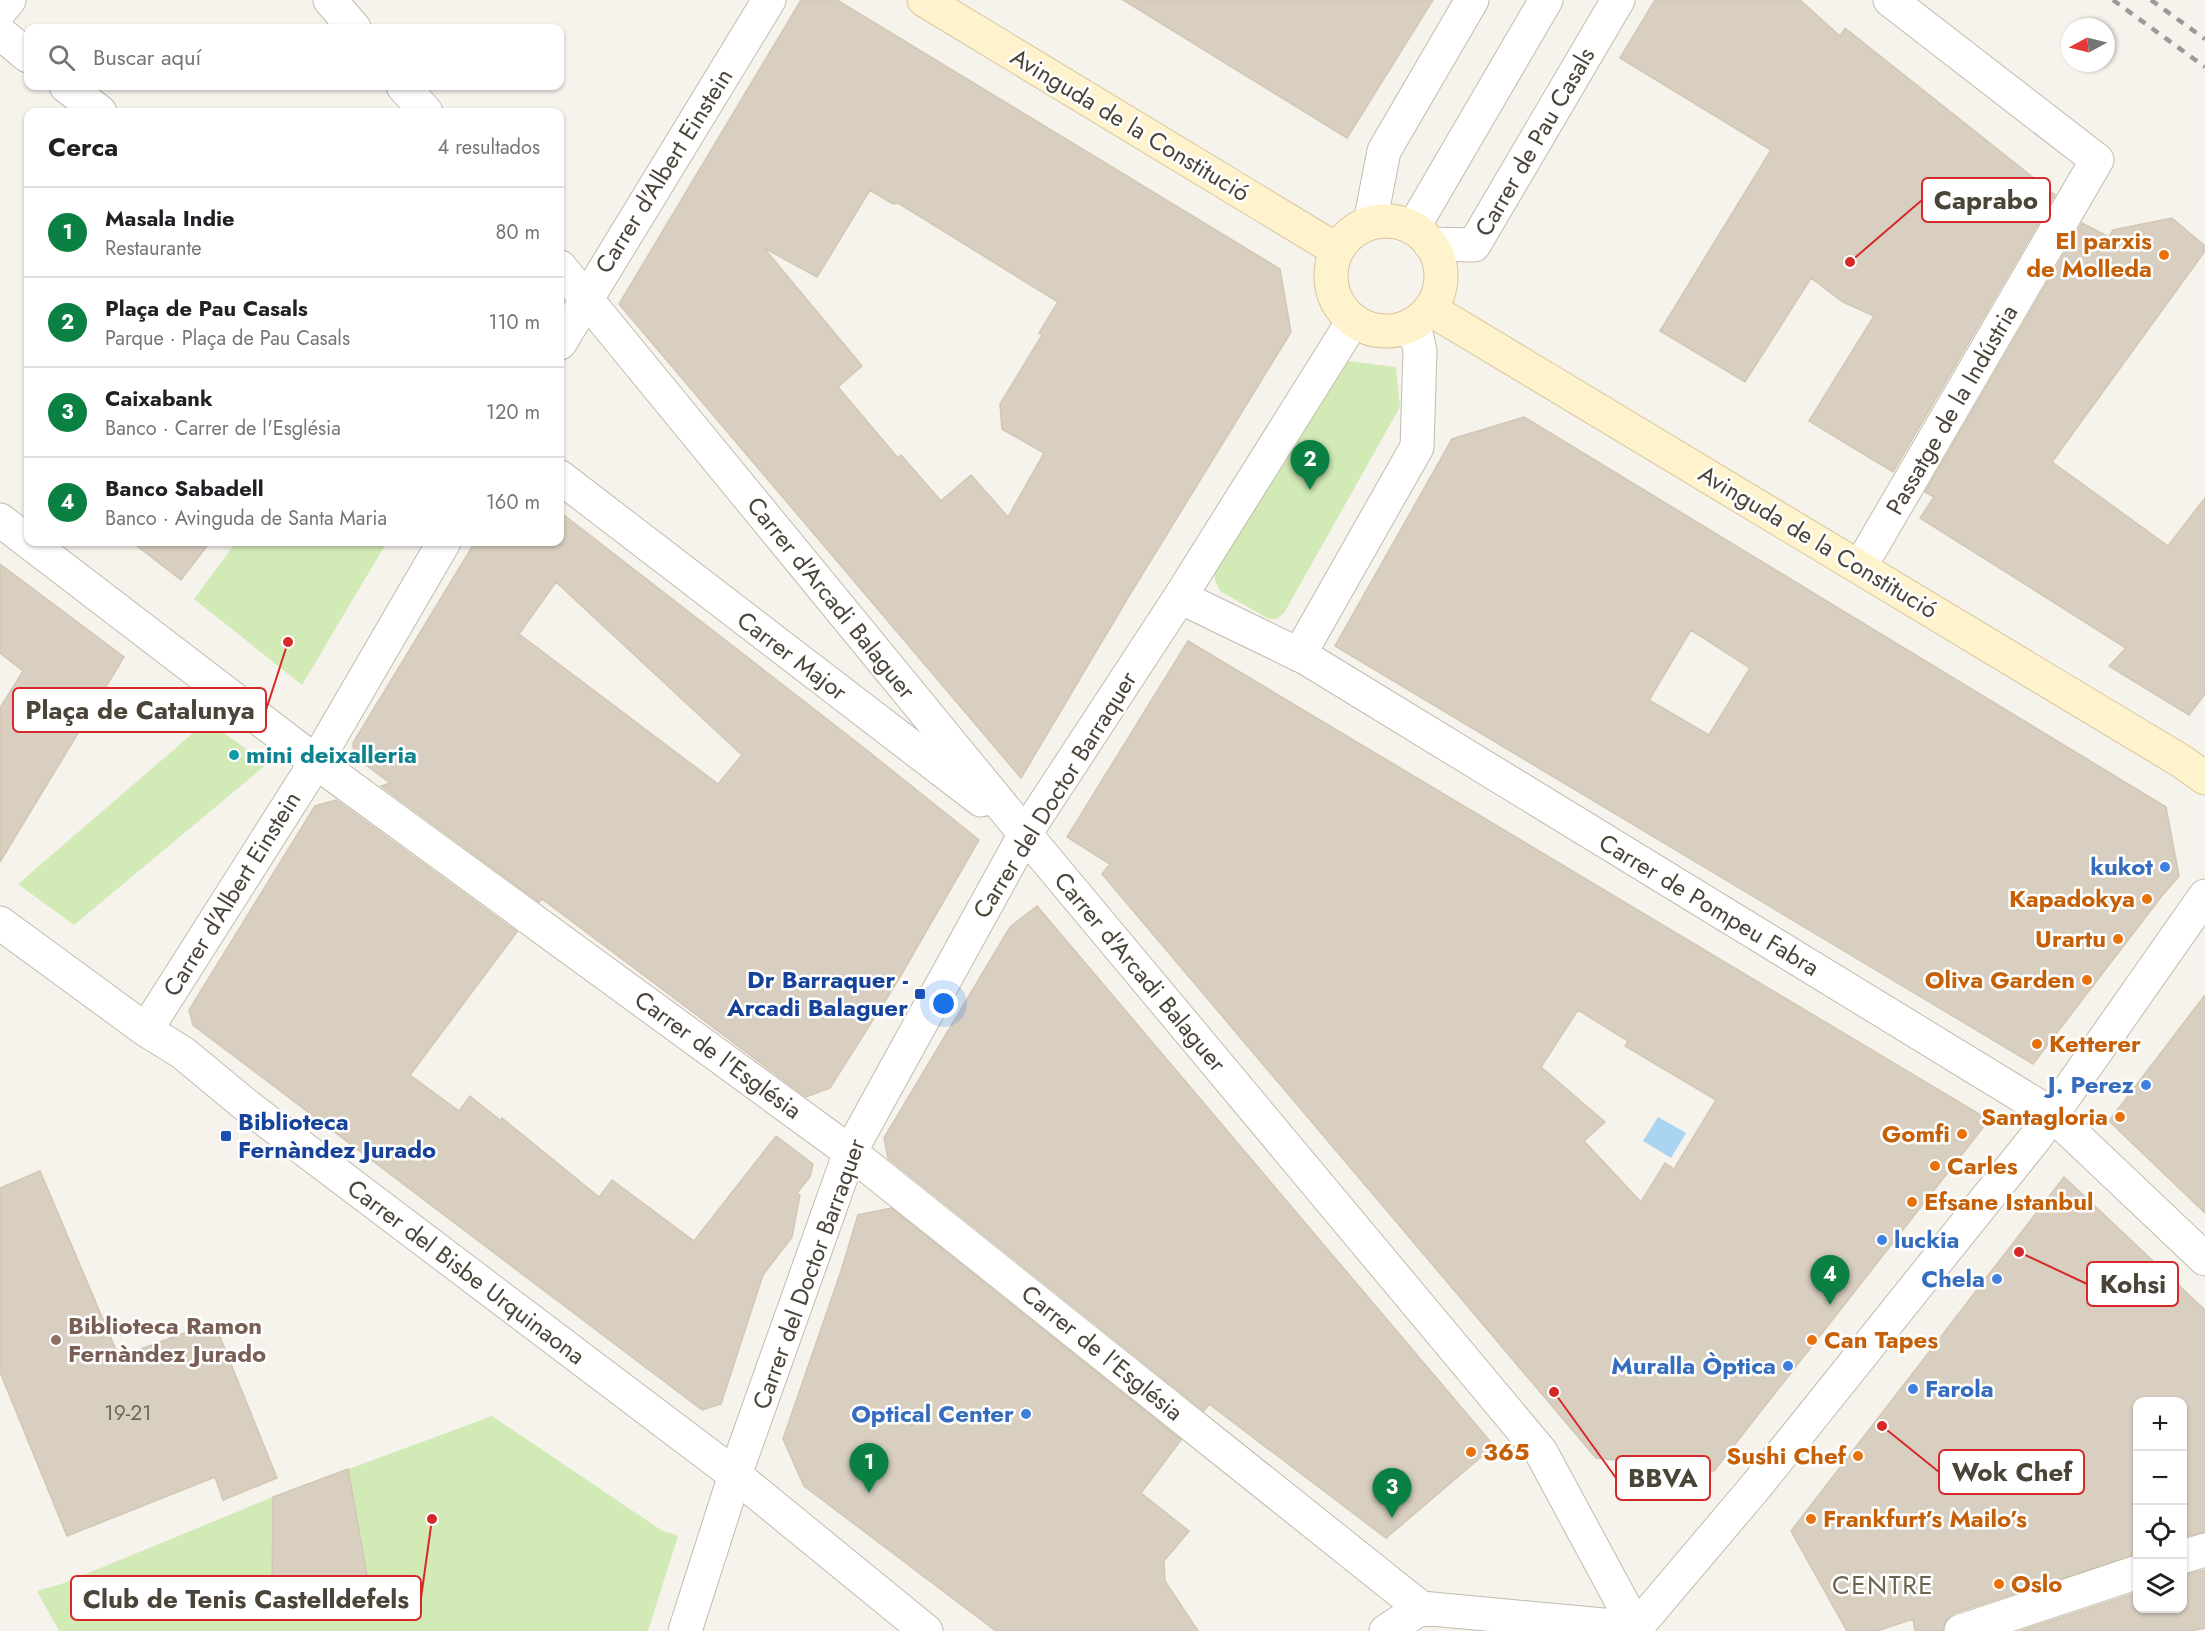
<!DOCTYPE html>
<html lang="es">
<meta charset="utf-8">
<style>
body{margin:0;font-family:Jost,sans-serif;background:#f6f6f6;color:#202124}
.controls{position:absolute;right:18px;bottom:18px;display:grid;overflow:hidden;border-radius:12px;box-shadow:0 2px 4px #0004}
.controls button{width:54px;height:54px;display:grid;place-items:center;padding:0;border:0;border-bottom:2px solid #e0e0e0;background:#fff;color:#202124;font:30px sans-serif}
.compass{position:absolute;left:2061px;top:18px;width:54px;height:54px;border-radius:50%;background:#fff;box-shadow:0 2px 4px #0004;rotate:263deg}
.you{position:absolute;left:944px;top:1004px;width:21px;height:21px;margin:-15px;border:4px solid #fff;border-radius:50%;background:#1a73e8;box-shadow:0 0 0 9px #1a73e833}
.badge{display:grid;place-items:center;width:39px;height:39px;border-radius:50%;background:#0b8043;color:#fff;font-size:20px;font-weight:700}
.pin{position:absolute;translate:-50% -50px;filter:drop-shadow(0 2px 3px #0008)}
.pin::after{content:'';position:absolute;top:32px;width:21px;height:18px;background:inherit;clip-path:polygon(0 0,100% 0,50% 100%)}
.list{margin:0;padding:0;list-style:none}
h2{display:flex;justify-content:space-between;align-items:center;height:78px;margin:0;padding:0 24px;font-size:26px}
h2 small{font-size:20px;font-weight:400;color:#757577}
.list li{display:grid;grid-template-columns:39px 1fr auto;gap:18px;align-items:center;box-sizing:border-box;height:90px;padding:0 24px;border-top:2px solid #e0e0e0}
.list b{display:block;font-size:22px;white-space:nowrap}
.list p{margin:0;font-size:20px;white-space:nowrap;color:#757577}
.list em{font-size:20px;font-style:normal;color:#757577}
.icon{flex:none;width:33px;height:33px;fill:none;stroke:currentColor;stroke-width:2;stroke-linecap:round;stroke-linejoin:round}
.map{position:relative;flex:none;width:2205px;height:1631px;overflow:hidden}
.search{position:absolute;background:#fff;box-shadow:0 2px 4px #0004;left:24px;top:24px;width:540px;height:66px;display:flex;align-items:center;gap:15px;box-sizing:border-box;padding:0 21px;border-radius:12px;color:#757577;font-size:22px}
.panel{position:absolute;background:#fff;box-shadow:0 2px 4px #0004;left:24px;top:108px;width:540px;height:438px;border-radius:12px}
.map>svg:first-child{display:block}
.green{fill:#d2eab5}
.water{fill:#a9d4f2}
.building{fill:#d8cfc1;stroke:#d3c7b4;stroke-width:1.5;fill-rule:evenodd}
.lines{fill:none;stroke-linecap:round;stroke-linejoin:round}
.street-casing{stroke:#c2bbae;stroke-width:35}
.secondary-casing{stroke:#d6c79b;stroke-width:35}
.street{stroke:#fff;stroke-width:33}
.secondary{stroke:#fff3cd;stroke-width:33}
.rail{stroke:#9a9a9a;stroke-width:4.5;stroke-dasharray:8 8;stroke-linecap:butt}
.food-dot{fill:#e8710a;stroke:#fff;stroke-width:2}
.culture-dot{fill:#0f9aa8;stroke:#fff;stroke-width:2}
.shop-dot{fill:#3f7fe0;stroke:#fff;stroke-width:2}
.transit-dot{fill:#1a4fb4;stroke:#fff;stroke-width:2}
.education-dot{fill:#8d6e63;stroke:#fff;stroke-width:2}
.labels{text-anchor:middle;stroke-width:5;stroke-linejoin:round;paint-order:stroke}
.number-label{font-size:21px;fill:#6e675b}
.street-label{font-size:24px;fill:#4b4439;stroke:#fff}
.food-label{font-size:24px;font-weight:bold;fill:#c56008;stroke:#fff;text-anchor:end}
.culture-label{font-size:24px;font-weight:bold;fill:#0d838f;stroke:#fff;text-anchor:start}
.shop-label{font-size:24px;font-weight:bold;fill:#366cbe;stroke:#fff;text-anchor:end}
.transit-label{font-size:24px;font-weight:bold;fill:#164399;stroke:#fff;text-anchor:end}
.education-label{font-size:24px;font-weight:bold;fill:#785e54;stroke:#fff;text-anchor:start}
.neighbourhood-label{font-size:26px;letter-spacing:1.5px;fill:#6e6250;stroke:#fff}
.leader{fill:none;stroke:#d62828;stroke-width:2}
.callout-dot{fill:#d62828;stroke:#fff;stroke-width:2}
.callout{fill:#fff;stroke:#d62828;stroke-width:2}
.callout-label{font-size:26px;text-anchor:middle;font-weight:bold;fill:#4b4439}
</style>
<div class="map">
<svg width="2205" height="1631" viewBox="0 0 2205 1631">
<rect width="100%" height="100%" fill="#f6f3ec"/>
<path class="green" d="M1347 361 1396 367 1400 407 1284 613 1276 619H1269L1220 591 1216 583 1214 573Z
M236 542H387L302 685 194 599Z
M207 721 267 764 74 925 18 884Z
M492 1416 661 1530 678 1536 648 1631H59L37 1591 64 1583 273 1497Z"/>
<path class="water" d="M1658 1117 1686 1133 1671 1158 1643 1141Z"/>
<path class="building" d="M801 0H837L1280 269 1291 332 1129 596 1021 778 619 304ZM870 190 893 204 898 203 1058 302 1039 333 1042 335 1000 404 1002 429 1044 453 1008 517 971 475 941 501 901 455 898 458 838 387 862 366 764 248 817 277Z
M1123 0H1433L1347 138Z
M1655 0H1800L1840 36 1845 28 2055 195 1893 472 1809 421 1874 316 1843 302 1811 278 1745 382 1660 331 1771 150 1620 58Z
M2172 218 2205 246V251L2052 462 2168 546 2205 498V694L2189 715 2109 666 2126 648 1920 518 1934 497 1925 492 2082 223 2109 237 2113 230Z
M1524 417 2166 807 2179 876 2161 897 2033 1064 1335 646 1452 439ZM1691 630 1750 668 1709 735 1649 700Z
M560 512 859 744 979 840 897 982 830 1088 806 1097 542 899 539 902 381 786 390 783 354 756 353 743 475 542H560ZM556 582 742 755 718 784 519 634Z
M132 542H210L181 580Z
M0 564 124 657 0 862V708L23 671 0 653Z
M1188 641 1989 1120 1714 1471 1596 1458 1102 874 1110 864 1067 837ZM1578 1010 1628 1041 1625 1046 1716 1100 1674 1169 1665 1163 1641 1202 1584 1141 1605 1122 1541 1067Z
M336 800 517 932 410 1075 459 1111 470 1096 501 1121 502 1118 599 1197 612 1180 694 1241 776 1136 813 1164 810 1177 797 1193 800 1195 792 1237 763 1275 721 1404 702 1410 193 1025 189 1010 315 806Z
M1037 906 1494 1446 1386 1538 1209 1404 1204 1411 888 1158 884 1138 1010 927Z
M2205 995V1213L2109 1121Z
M40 1171 119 1357 214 1322 277 1478 223 1500 215 1477 67 1536 0 1372V1188Z
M2064 1177 2205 1310V1532L2182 1537V1401H2138V1554L1955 1613 1947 1619 1943 1631H1915L1913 1619 1877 1631H1847L1791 1531Z
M891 1208 1181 1440 1141 1493 1189 1531 1164 1561 1165 1581 1198 1631H996L804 1486 783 1439 841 1271 858 1215Z
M348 1469 370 1592 272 1604 273 1497Z
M2205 1570V1628L2190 1631H2020L2138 1592V1608H2182V1575Z"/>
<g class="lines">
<g class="street-casing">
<path id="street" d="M330 0 354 28
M0 11 9 0
M0 33 28 56
M66 86 100 112
M403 86 426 112
M1370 223 1384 151 1472 0
M1413 228 1546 0
M1430 244 1474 245 1618 0
M560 267 1025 834 1541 1452 1636 1628
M560 343 769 0
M560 477 981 800
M0 520 316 762 850 1152 1421 1608
M1860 567 2097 160 1890 0
M1180 597 1306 658 2053 1115 2205 1259
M1299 655 1417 447 1420 351 1414 324
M0 923 146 1030 183 1053 247 1106 735 1475 926 1631
M146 1030 316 762 444 542
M2182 1557 2205 1550
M1421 1608 1636 1628 1757 1485 2036 1137 2205 896
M685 1631 735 1475 850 1152 1025 834 1180 597 1353 321
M1386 1631 1421 1608
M1961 1631 2138 1572"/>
</g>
<g class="secondary-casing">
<path id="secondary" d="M924 0 1337 250
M1331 276a55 55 0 1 1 110 0a55 55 0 1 1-110 0Z
M1430 309 2181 761 2205 778"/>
</g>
<use href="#street" class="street"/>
<use href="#secondary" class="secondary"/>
<path class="rail" d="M2113 0 2205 67
M2151 0 2205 39"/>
</g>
<g class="food-dot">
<circle cx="2164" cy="255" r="6"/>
<circle cx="2147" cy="899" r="6"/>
<circle cx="2118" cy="939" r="6"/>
<circle cx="2087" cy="980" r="6"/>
<circle cx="2037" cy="1044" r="6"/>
<circle cx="2120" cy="1117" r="6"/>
<circle cx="1962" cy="1134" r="6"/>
<circle cx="1935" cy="1166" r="6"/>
<circle cx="1912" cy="1202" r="6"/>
<circle cx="1812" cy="1340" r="6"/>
<circle cx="1471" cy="1452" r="6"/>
<circle cx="1858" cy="1456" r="6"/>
<circle cx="1811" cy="1519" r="6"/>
<circle cx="1999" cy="1584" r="6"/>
</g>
<circle class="culture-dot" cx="234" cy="755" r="6"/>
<g class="shop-dot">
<circle cx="2165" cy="867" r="6"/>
<circle cx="2146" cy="1085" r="6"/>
<circle cx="1882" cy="1240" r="6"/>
<circle cx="1997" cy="1279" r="6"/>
<circle cx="1788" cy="1366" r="6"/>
<circle cx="1913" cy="1389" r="6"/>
<circle cx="1026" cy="1414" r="6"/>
</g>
<g class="transit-dot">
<rect x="914" y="988" width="12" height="12" rx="3"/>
<rect x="220" y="1130" width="12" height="12" rx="3"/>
</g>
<circle class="education-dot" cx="56" cy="1340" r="6"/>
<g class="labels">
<g class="number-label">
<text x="128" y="1420">19-21</text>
</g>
<g class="street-label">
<text transform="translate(1130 125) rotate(31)" y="8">Avinguda de la Constitució</text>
<text transform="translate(1535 142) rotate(-60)" y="8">Carrer de Pau Casals</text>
<text transform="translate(664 171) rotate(-58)" y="8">Carrer d'Albert Einstein</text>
<text transform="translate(1952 410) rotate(-60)" y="8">Passatge de la Indústria</text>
<text transform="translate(1818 542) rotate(31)" y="8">Avinguda de la Constitució</text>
<text transform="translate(831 598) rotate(51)" y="8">Carrer d'Arcadi Balaguer</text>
<text transform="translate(792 656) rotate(37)" y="8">Carrer Major</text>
<text transform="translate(1055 795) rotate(-58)" y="8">Carrer del Doctor Barraquer</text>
<text transform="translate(232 894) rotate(-58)" y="8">Carrer d'Albert Einstein</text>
<text transform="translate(1709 905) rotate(31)" y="8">Carrer de Pompeu Fabra</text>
<text transform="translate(1140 972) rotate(50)" y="8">Carrer d'Arcadi Balaguer</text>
<text transform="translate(718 1055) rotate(36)" y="8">Carrer de l'Església</text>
<text transform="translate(466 1272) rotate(37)" y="8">Carrer del Bisbe Urquinaona</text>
<text transform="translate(809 1274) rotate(-70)" y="8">Carrer del Doctor Barraquer</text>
<text transform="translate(1102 1353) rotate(39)" y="8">Carrer de l'Església</text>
</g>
<g class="food-label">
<text x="2152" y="249">El parxis<tspan x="2152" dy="28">de Molleda</tspan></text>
<text x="2135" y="907">Kapadokya</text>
<text x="2106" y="947">Urartu</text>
<text x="2075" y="988">Oliva Garden</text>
<text x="2049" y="1052" text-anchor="start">Ketterer</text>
<text x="2108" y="1125">Santagloria</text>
<text x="1950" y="1142">Gomfi</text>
<text x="1947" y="1174" text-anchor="start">Carles</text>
<text x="1924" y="1210" text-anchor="start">Efsane Istanbul</text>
<text x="1824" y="1348" text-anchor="start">Can Tapes</text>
<text x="1483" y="1460" text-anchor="start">365</text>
<text x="1846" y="1464">Sushi Chef</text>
<text x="1823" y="1527" text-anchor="start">Frankfurt’s Mailo’s</text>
<text x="2011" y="1592" text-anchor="start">Oslo</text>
</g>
<g class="culture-label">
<text x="246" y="763">mini deixalleria</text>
</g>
<g class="shop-label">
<text x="2153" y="875">kukot</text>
<text x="2134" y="1093">J. Perez</text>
<text x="1894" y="1248" text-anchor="start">luckia</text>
<text x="1985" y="1287">Chela</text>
<text x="1776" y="1374">Muralla Òptica</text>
<text x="1925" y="1397" text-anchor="start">Farola</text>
<text x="1014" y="1422">Optical Center</text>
</g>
<g class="transit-label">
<text x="908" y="988">Dr Barraquer -<tspan x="908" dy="28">Arcadi Balaguer</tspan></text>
<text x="238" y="1130" text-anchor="start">Biblioteca<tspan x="238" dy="28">Fernàndez Jurado</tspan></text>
</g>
<g class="education-label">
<text x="68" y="1334">Biblioteca Ramon<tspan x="68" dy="28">Fernàndez Jurado</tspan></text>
</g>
<g class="neighbourhood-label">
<text x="1883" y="1594">CENTRE</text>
</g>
</g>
<path class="leader" d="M1850 262L1922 200M288 642L266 710M2019 1252L2087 1284M1882 1426L1939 1472M1554 1392L1616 1478M432 1519L421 1598"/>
<g class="callout-dot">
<circle cx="1850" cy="262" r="6"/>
<circle cx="288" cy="642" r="6"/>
<circle cx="2019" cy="1252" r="6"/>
<circle cx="1882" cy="1426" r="6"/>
<circle cx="1554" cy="1392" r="6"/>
<circle cx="432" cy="1519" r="6"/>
</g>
<g class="callout">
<rect x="1922" y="178" width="128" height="44" rx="6"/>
<rect x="13" y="688" width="253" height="44" rx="6"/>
<rect x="2087" y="1262" width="91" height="44" rx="6"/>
<rect x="1939" y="1450" width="145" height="44" rx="6"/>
<rect x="1616" y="1456" width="94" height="44" rx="6"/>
<rect x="71" y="1576" width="350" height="44" rx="6"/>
</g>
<g class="callout-label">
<text x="1986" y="209">Caprabo</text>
<text x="140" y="719">Plaça de Catalunya</text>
<text x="2133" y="1293">Kohsi</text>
<text x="2012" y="1481">Wok Chef</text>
<text x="1663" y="1487">BBVA</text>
<text x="246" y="1608">Club de Tenis Castelldefels</text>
</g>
</svg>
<div class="controls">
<button>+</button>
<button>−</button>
<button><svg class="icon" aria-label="locate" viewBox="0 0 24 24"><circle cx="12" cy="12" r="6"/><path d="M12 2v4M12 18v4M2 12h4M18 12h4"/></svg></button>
<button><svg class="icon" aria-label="layers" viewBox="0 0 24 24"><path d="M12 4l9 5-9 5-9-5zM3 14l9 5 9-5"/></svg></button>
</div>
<svg class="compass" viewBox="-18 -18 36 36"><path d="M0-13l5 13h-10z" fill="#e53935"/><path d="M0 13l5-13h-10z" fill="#757577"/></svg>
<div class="you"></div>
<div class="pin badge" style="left:869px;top:1493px">1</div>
<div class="pin badge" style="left:1310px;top:490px">2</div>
<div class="pin badge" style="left:1392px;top:1518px">3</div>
<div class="pin badge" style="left:1830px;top:1305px">4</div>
<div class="search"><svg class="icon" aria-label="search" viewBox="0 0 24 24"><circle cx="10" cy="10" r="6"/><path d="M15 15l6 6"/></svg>Buscar aquí</div>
<section class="panel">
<h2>Cerca<small>4 resultados</small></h2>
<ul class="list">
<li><span class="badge">1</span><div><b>Masala Indie</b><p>Restaurante</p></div><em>80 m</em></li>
<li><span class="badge">2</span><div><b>Plaça de Pau Casals</b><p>Parque · Plaça de Pau Casals</p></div><em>110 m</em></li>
<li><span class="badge">3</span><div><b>Caixabank</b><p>Banco · Carrer de l'Església</p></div><em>120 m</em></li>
<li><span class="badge">4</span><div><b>Banco Sabadell</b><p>Banco · Avinguda de Santa Maria</p></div><em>160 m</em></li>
</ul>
</section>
</div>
